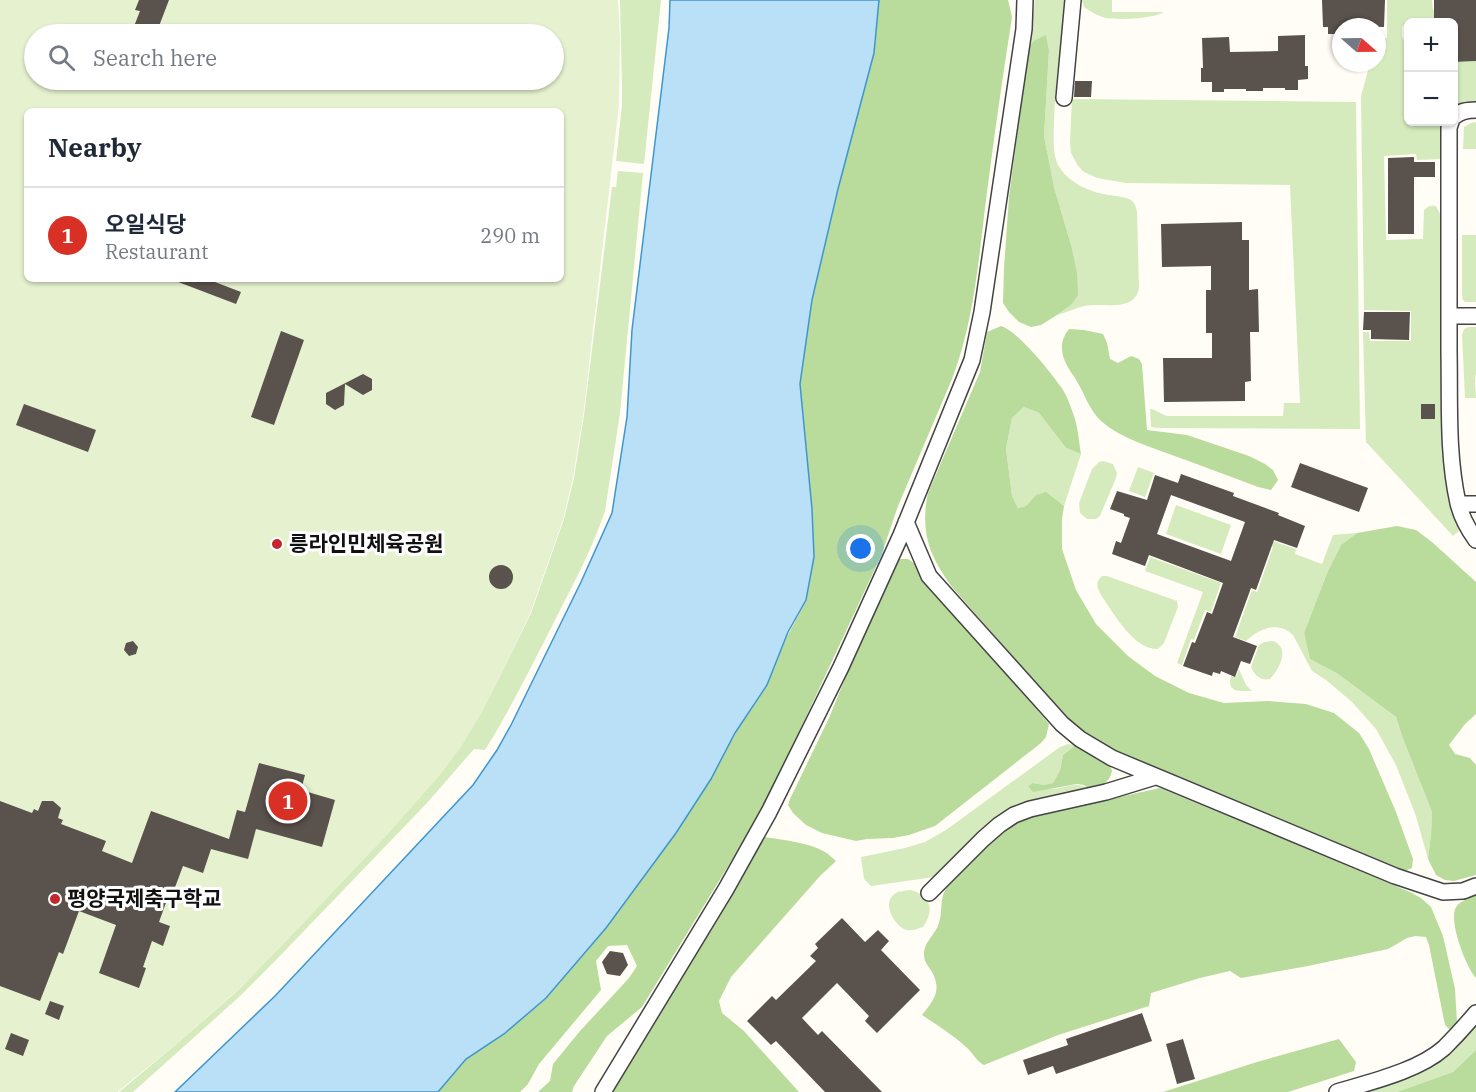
<!DOCTYPE html>
<meta charset="utf-8">
<style>
body{margin:0;font-family:"IBM Plex Serif","Noto Sans KR",serif;background:#f2f2f3;color:#1f2937}
.controls{position:absolute;right:18px;top:18px;display:grid;overflow:hidden;border-radius:9px;box-shadow:0 2px 4px #0004}
.controls button{width:54px;height:54px;display:grid;place-items:center;padding:0;border:0;border-bottom:2px solid #e0e1e3;background:#fff;color:#1f2937;font:30px sans-serif}
.compass{position:absolute;left:1332px;top:18px;width:54px;height:54px;border-radius:50%;background:#fff;box-shadow:0 2px 4px #0004;rotate:110deg}
.you{position:absolute;left:861px;top:549px;width:21px;height:21px;margin:-15px;border:4px solid #fff;border-radius:50%;background:#1a73e8;box-shadow:0 0 0 9px #1a73e833}
.badge{display:grid;place-items:center;width:39px;height:39px;border-radius:50%;background:#d93025;color:#fff;font-size:20px;font-weight:700}
.pin{position:absolute;translate:-50% -50%;border:3px solid #fff;box-shadow:0 2px 6px #0006}
.list{margin:0;padding:0;list-style:none}
h2{display:flex;justify-content:space-between;align-items:center;height:78px;margin:0;padding:0 24px;font-size:26px}
h2 small{font-size:20px;font-weight:400;color:#747a83}
.list li{display:grid;grid-template-columns:39px 1fr auto;gap:18px;align-items:center;box-sizing:border-box;height:96px;padding:0 24px;border-top:2px solid #e0e1e3}
.list b{display:block;font-size:22px;white-space:nowrap}
.list p{margin:0;font-size:20px;white-space:nowrap;color:#747a83}
.list em{font-size:20px;font-style:normal;color:#747a83}
.icon{flex:none;width:33px;height:33px;fill:none;stroke:currentColor;stroke-width:2;stroke-linecap:round;stroke-linejoin:round}
.map{position:relative;flex:none;width:1476px;height:1092px;overflow:hidden}
.search{position:absolute;background:#fff;box-shadow:0 2px 4px #0004;left:24px;top:24px;width:540px;height:66px;display:flex;align-items:center;gap:15px;box-sizing:border-box;padding:0 21px;border-radius:33px;color:#747a83;font-size:22px}
.panel{position:absolute;background:#fff;box-shadow:0 2px 4px #0004;left:24px;top:108px;width:540px;height:174px;border-radius:9px}
.map>svg:first-child{display:block}
.green{fill:#d5ebbd}
.forest{fill:#b9dc9c}
.pitch{fill:#e6f2cf;fill-rule:evenodd}
.water{fill:#b9e0f7;stroke:#3f96cf;stroke-width:1.5}
.building{fill:#5a524d;fill-rule:evenodd}
.lines{fill:none;stroke-linecap:round;stroke-linejoin:round}
.minor-casing{stroke:#444;stroke-width:18}
.minor{stroke:#fff;stroke-width:15}
.poi-dot{fill:#c4262e;stroke:#fff;stroke-width:2}
.labels{text-anchor:middle;stroke-width:6;stroke-linejoin:round;paint-order:stroke}
.poi-label{font-size:21px;font-weight:bold;fill:#111;stroke:#fff;text-anchor:start}
</style>
<div class="map">
<svg width="1476" height="1092" viewBox="0 0 1476 1092">
<rect width="100%" height="100%" fill="#fffdf5"/>
<path class="green" d="M620 0H661L644 164 616 161 622 105V86Z
M1035 0H1066C1061 40 1056 79 1054 120 1054 134 1052 152 1058 165 1068 183 1090 192 1108 195 1115 196 1124 196 1131 200 1135 203 1136 207 1137 212L1139 289C1133 313 1103 302 1084 306 1075 308 1066 313 1057 315L1071 305V245L1054 187 1044 136 1049 50 1046 36 1035 40 1029 46Z
M1082 0H1112V12H1164C1153 19 1119 20 1106 18 1098 16 1091 12 1084 7Z
M1387 0H1432L1433 10 1476 9V22H1419L1416 21 1406 23 1402 27V37L1406 43V64H1408V122H1441L1440 159 1417 160 1416 154 1384 156 1386 240 1423 239 1424 210C1428 206 1431 205 1436 206L1440 214 1446 484 1451 508 1462 528 1453 536 1366 442 1363 332H1369L1370 341H1411V311L1364 310 1361 96 1370 63H1377V39L1387 38Z
M1476 61V103L1454 104V62Z
M1072 99 1356 102 1360 429 1160 428 1151 427 1150 409C1155 409 1161 414 1167 416H1283L1284 403H1300L1290 185 1126 183 1097 178 1084 172 1078 166 1071 153 1070 142Z
M1476 122V149H1463L1464 127 1471 123Z
M618 171 643 173 620 413 605 511C592 550 571 588 553 624 531 667 510 710 485 750L474 749 427 803 277 959 238 998 133 1092H119L180 1041 236 992 264 964 236 991 180 1040 117 1092H104L176 1037 233 987 431 775 455 744 476 709 518 627 526 600 539 547 554 469 576 182 609 186 583 415 572 478 563 519 530 613 494 689 531 613 564 519 574 478 584 415 612 187H616Z
M1462 235H1476V302H1465L1463 300 1462 295Z
M1468 327H1476V374C1474 380 1476 390 1476 398H1465L1462 335 1464 329Z
M1024 407 1039 413 1066 448 1081 454 1064 506 1055 500 1036 495 1026 506 1018 508 1012 496 1006 449 1012 418Z
M1103 461 1113 464 1117 473 1116 478 1100 516 1096 519H1087L1080 513 1079 503 1092 469 1099 462Z
M1138 467 1154 473 1145 497 1129 491Z
M1176 505 1231 525 1221 554 1166 534Z
M1357 533 1341 545 1327 573 1304 633 1310 659 1338 674 1396 717 1402 736 1432 812 1431 834 1428 859 1416 816 1396 765 1376 729 1352 702 1326 680 1312 671 1293 635C1278 620 1259 629 1246 641L1235 637 1252 590 1257 592 1273 547 1269 545 1270 540 1296 549 1295 554 1322 564 1333 535Z
M1150 557 1221 583 1211 612 1205 610 1194 640 1191 639 1182 665 1177 663 1203 592 1145 571Z
M1102 576H1107L1177 601 1178 607 1164 643 1158 649C1134 650 1114 614 1101 595 1097 588 1095 582 1102 576Z
M1273 641C1291 648 1279 669 1270 679 1261 681 1254 675 1251 667L1259 645 1264 642Z
M1239 669 1246 685 1252 691C1240 691 1226 693 1231 676L1236 677Z
M1068 744 1076 745 1063 755 1060 770 1053 783 1044 785 1033 783C1038 785 1045 790 1051 789 1065 789 1076 780 1089 789L1029 803 934 877 871 886 864 879 861 857 905 848 925 842 946 830 1060 747Z
M910 890C931 895 935 910 923 927 917 929 910 932 904 929 893 923 881 902 896 893 899 891 906 891 910 890Z
M1476 1027V1050L1453 1072 1397 1092H1357L1434 1066 1452 1052Z"/>
<path class="forest" d="M879 0H1008L1012 17C1002 80 993 144 985 208 978 266 973 324 952 379L898 506 881 556 763 809 642 1007 607 1036 574 1086 572 1092H538L550 1081 553 1064 580 1031 629 978 637 966 627 945 608 946 596 961 601 990 539 1064 528 1084 520 1092H438L466 1059 504 1034 546 998 606 928 676 833 711 779 806 601 814 557 812 509 800 384 812 300 838 189 874 53Z
M1046 35 1049 50 1044 136 1054 187 1071 245 1077 273 1078 295 1071 305 1057 315 1041 325 1031 327 1019 322 1009 312 1003 303 1004 268 1009 197 1029 46 1035 40Z
M1001 326C1018 331 1053 375 1063 390 1068 398 1071 408 1074 416 1078 428 1079 442 1081 454L1066 448 1039 413 1024 407 1012 418 1006 449 1012 496 1018 508 1026 506 1036 495 1046 492 1064 506 1062 519V549L1076 590 1096 624 1128 656 1155 676 1189 693 1224 703 1268 701 1306 704 1334 713 1359 733 1369 749 1396 812 1413 859 1412 868 1405 871 1160 771 1113 750 1086 735 1067 718 952 587C929 556 920 532 928 493L980 372 987 332Z
M1069 329 1084 330 1103 334 1107 343 1110 359 1118 363 1131 356 1139 359 1142 364 1147 430 1187 435 1249 456 1265 464 1273 470 1278 480 1271 490 1258 487C1229 476 1200 465 1172 455 1148 446 1120 438 1101 421 1089 410 1084 392 1075 378 1064 362 1055 347 1069 329Z
M1397 526 1416 530 1432 542 1476 582V714L1465 724 1449 745 1455 754 1470 758 1476 765V875L1454 881 1445 880 1436 875 1428 859 1431 834 1432 812 1402 736 1396 717 1338 674 1310 659 1304 633 1327 573 1341 545 1357 533Z
M899 559H908L915 564 922 577 957 615 1049 724 1046 737 1041 743 935 826 909 835 893 838 867 839 856 841 822 833 806 825 793 813 788 805 790 799 829 718 871 615Z
M1076 745 1110 765 1112 771C1109 784 1101 786 1089 789L1084 785 1077 784 1033 792 1028 786 1033 783 1044 785 1053 783 1060 770 1063 755Z
M1160 788 1410 892 1421 898 1431 907 1443 936 1455 989 1457 1022 1454 1030 1449 1029 1445 1025 1429 945 1426 937 1415 936 1407 938 1388 949 1308 966 1241 978 1230 971 1200 978 1151 993 1149 1006 1058 1035 984 1065C976 1061 973 1053 966 1047 953 1035 937 1025 922 1015 934 1000 942 991 932 972 929 967 924 962 924 955 923 944 934 935 938 926 944 910 938 900 948 885L997 835 1016 822 1033 816Z
M764 837C784 840 807 842 825 852 829 854 832 858 836 861L820 876 731 977 719 1001 722 1013 744 1031 799 1092H612Z
M1476 895V978C1466 967 1448 921 1456 907 1460 901 1470 898 1476 895Z
M1339 1039 1356 1062 1354 1071 1288 1092H1163L1257 1062Z
M1476 1050V1092H1397L1453 1072Z"/>
<path class="pitch" d="M0 0H618L620 38 619 105 583 415 573 478 563 519 530 613 501 675 482 712 461 747 439 776 386 836 273 955 236 991 180 1041 117 1092H0ZM34 34H554V80H34ZM27 111H561V279H27Z"/>
<path class="water" d="M670 0H879L874 53 838 189 812 300 800 384 812 509 814 557 806 600 788 632 767 685 735 733 711 779 676 833 606 928 546 998 504 1034 466 1059 438 1092H175L275 996 473 785 497 750 511 725 581 582 612 513 627 417 632 330 669 28Z"/>
<path class="building" d="M139 0H169L156 34H131L140 11 135 10Z
M1322 0H1385L1384 27 1345 26V27H1341V34H1328V27H1323Z
M1434 0H1476V61L1454 62V22H1434Z
M1305 35V66H1308V79L1298 80V90H1285V88H1263V91H1246V89H1224V92H1212V82H1201V68H1203L1202 38 1229 37 1230 52 1278 51V36Z
M1075 81H1092L1091 97H1074Z
M1414 157V162H1435V177H1414V234H1388V158Z
M1242 222V240H1249V290L1258 289 1259 332H1250L1251 381 1245 382V401L1164 402 1163 358H1212V333H1206V290H1211V266L1162 267 1161 224Z
M173 279H207L241 292 236 304 173 280Z
M1364 312H1410L1409 340 1371 339V330H1363Z
M281 331 304 340 274 425 251 417Z
M363 374 372 379V390L363 395 345 384 344 405 335 410 326 404V393Z
M24 404 96 430 88 452 16 425Z
M1421 404H1435V419H1421Z
M1300 463 1368 488 1359 512 1291 487Z
M1181 474 1234 493 1233 496 1279 513 1278 515 1305 526 1297 548 1274 540 1256 590 1251 588 1233 637 1257 646 1250 664 1241 661 1235 677 1221 671 1220 674 1213 672 1212 676 1183 666 1192 642 1195 643 1207 612 1212 614 1223 583 1149 555 1145 566 1112 554 1116 541 1121 543 1130 518 1124 516V514L1110 509 1117 491 1147 500 1155 475 1178 483ZM1171 495 1245 522 1231 561 1157 534Z
M489 577a12 12 0 1 1 24 0a12 12 0 1 1-24 0Z
M133 641 138 647 136 654 129 656 124 650 126 643Z
M259 763 305 775 301 790 335 800 322 847 256 829 248 859 211 849 203 873 183 866 171 898 168 897 159 922 170 926 163 946 152 941 143 967 146 968 139 988 99 973 116 925 79 911 63 954 59 952 40 1001 0 986V801L32 813 34 809 38 811 42 801H53L61 808 58 818 63 820 61 824 106 841 102 851 132 863 151 811 229 839 237 810 245 812Z
M842 918 865 942 878 930 889 941 881 950 920 990 877 1033 865 1021 869 1016 837 983 802 1018 818 1035 822 1031 882 1092H825L776 1041 771 1045 747 1021 772 996 776 1000 816 961 810 956 818 948 815 944Z
M610 951 623 953 628 965 620 976 607 974 602 962Z
M50 1001 64 1006 59 1020 45 1014Z
M1142 1013 1152 1041 1056 1074 1053 1066 1028 1075 1023 1060 1068 1045 1066 1039Z
M11 1033 29 1040 23 1056 5 1049Z
M1183 1039 1195 1079 1177 1084 1166 1044Z"/>
<g class="lines">
<g class="minor-casing">
<path id="minor" d="M1064 98 1073 0
M1454 117C1460 111 1467 110 1476 110
M1451 122 1449 128C1449 203 1449 277 1449 352 1450 402 1447 454 1458 503 1461 516 1468 529 1476 540
M1449 316H1476
M1459 504H1476
M906 522 929 576 1062 724 1080 739 1112 758 1395 876 1443 892 1463 891 1476 886
M929 893 983 839 999 825 1014 815 1030 809 1106 792 1155 777
M603 1092 726 889 769 812 841 667 901 535 972 360 982 312 1024 29 1025 0
M1337 1092C1370 1082 1418 1071 1444 1048 1455 1037 1466 1025 1476 1013"/>
</g>
<use href="#minor" class="minor"/>
</g>
<g class="poi-dot">
<circle cx="277" cy="544" r="6"/>
<circle cx="55" cy="899" r="6"/>
</g>
<g class="labels">
<g class="poi-label">
<text x="289" y="551">릉라인민체육공원</text>
<text x="67" y="906">평양국제축구학교</text>
</g>
</g>
</svg>
<div class="controls">
<button>+</button>
<button>−</button>
</div>
<svg class="compass" viewBox="-18 -18 36 36"><path d="M0-13l5 13h-10z" fill="#e53935"/><path d="M0 13l5-13h-10z" fill="#747a83"/></svg>
<div class="you"></div>
<div class="pin badge" style="left:288px;top:801px">1</div>
<div class="search"><svg class="icon" aria-label="search" viewBox="0 0 24 24"><circle cx="10" cy="10" r="6"/><path d="M15 15l6 6"/></svg>Search here</div>
<section class="panel">
<h2>Nearby<small></small></h2>
<ul class="list">
<li><span class="badge">1</span><div><b>오일식당</b><p>Restaurant</p></div><em>290 m</em></li>
</ul>
</section>
</div>
